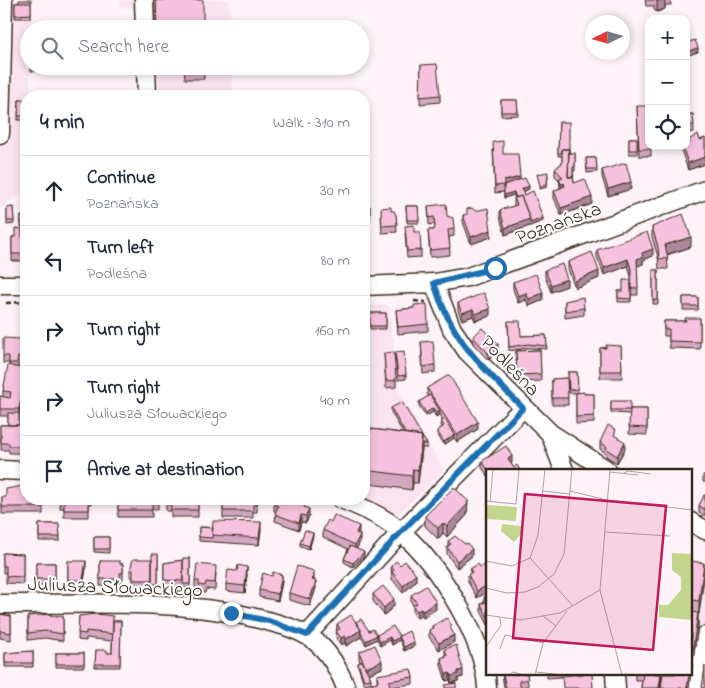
<!DOCTYPE html>
<meta charset="utf-8">
<style>
body{margin:0;font-family:"Indie Flower",sans-serif;background:#f2f2f3;color:#1f2937}
.controls{position:absolute;right:15px;top:15px;display:grid;overflow:hidden;border-radius:10px;box-shadow:0 2px 8px #0003}
.controls button{width:45px;height:45px;display:grid;place-items:center;padding:0;border:0;border-bottom:1px solid #e0e1e3;background:#fff;color:#1f2937;font:25px sans-serif}
.compass{position:absolute;left:585px;top:15px;width:45px;height:45px;border-radius:50%;background:#fff;box-shadow:0 2px 8px #0003;rotate:265deg}
.stop{position:absolute;width:15px;height:15px;margin:-11px;border:4px solid #1f6fb2;border-radius:50%;background:#fff}
.stop.end{background:#1f6fb2;border-color:#fff;box-shadow:0 1px 5px #0008}
.list{margin:0;padding:0;list-style:none}
h2{display:flex;justify-content:space-between;align-items:center;height:65px;margin:0;padding:0 20px;font-size:21px}
h2 small{font-size:16px;font-weight:400;color:#747a83}
.list li{display:grid;grid-template-columns:32px 1fr auto;gap:15px;align-items:center;box-sizing:border-box;height:70px;padding:0 20px;border-top:1px solid #e0e1e3}
.list b{display:block;font-size:19px;white-space:nowrap}
.list p{margin:0;font-size:16px;white-space:nowrap;color:#747a83}
.list em{font-size:16px;font-style:normal;color:#747a83}
.icon{flex:none;width:28px;height:28px;fill:none;stroke:currentColor;stroke-width:2;stroke-linecap:round;stroke-linejoin:round}
.map{position:relative;flex:none;width:705px;height:688px;overflow:hidden}
.search{position:absolute;background:#fff;box-shadow:0 2px 8px #0003;left:20px;top:20px;width:350px;height:55px;display:flex;align-items:center;gap:12px;box-sizing:border-box;padding:0 18px;border-radius:28px;color:#747a83;font-size:19px}
.panel{position:absolute;background:#fff;box-shadow:0 2px 8px #0003;left:20px;top:90px;width:350px;height:415px;border-radius:20px}
.map>svg:first-child{display:block}
.built{fill:#fbe4f1}
.lines{fill:none;stroke-linecap:round;stroke-linejoin:round}
.minor-casing{stroke:#3b2a1e;stroke-width:21}
.path{stroke:#3b2a1e;stroke-width:2.5;stroke-dasharray:5 4;stroke-linecap:butt}
.minor{stroke:#fff;stroke-width:18}
.wall{fill:#d4a7c0;stroke:#3b2a1e}
.shaded-wall{fill:#ac889c;stroke:#3b2a1e}
.building{fill:#f6c2df;stroke:#3b2a1e}
.route{stroke:#1f6fb2;stroke-width:6}
.labels{text-anchor:middle;stroke-width:4;stroke-linejoin:round;paint-order:stroke}
.street-label{font-size:20px;fill:#3b2a1e;stroke:#fff}
.inset-road{fill:none;stroke:#afa3a1;stroke-width:1}
.view{fill:#c2185b;fill-opacity:0.15;stroke:#c2185b;stroke-width:2.5}
.inset-edge{fill:none;stroke:#3b2a1e;stroke-width:2.5}
</style>
<div class="map">
<svg width="705" height="688" viewBox="0 0 705 688">
<rect width="100%" height="100%" fill="#fdf3f9"/>
<filter id="ink" filterUnits="userSpaceOnUse"><feTurbulence type="fractalNoise" baseFrequency=".02" numOctaves="2"/><feDisplacementMap in="SourceGraphic" scale="10" xChannelSelector="R" yChannelSelector="G"/><feConvolveMatrix kernelMatrix="1 2 1 2 8 2 1 2 1" color-interpolation-filters="sRGB"/></filter>
<g filter="url(#ink)">
<path class="built" d="M0 0H31L30 96H26V190L0 208Z
M120 0H229L230 29H156V7H120Z
M158 66H231L233 96H159Z
M364 305H389L399 392 444 470 396 517 356 499H364Z
M705 573V688H626L625 674H691V619L700 620Z"/>
<g class="lines">
<g class="minor-casing">
<path id="minor" d="M144 0 145 29
M146 66 147 96
M0 134 3 0
M434 283 452 329 467 351 550 433 564 470
M0 285H26
M364 286 434 283 468 277 705 190
M550 433 607 470
M0 470 26 471
M341 499C362 507 385 517 401 532 438 564 485 639 487 688
M691 522 705 530
M0 604C82 604 167 599 247 616 267 621 288 625 306 635 326 646 338 667 346 688
M307 635 401 532 523 408
M615 674 616 688
M698 688 705 636"/>
</g>
<path class="path" d="M414 301 426 302
M6 303 26 302"/>
<use href="#minor" class="minor"/>
</g>
<path class="wall" d="M19 0H31V18H15V3H19Z
M156 0 203 29H156Z
M645 0H671V5H665V9L657 12 654 10V6H646Z
M421 65 440 95V102L420 104Z
M31 66H44V71H31Z
M184 66H204V79H185Z
M19 100H26V120H18Z
M501 100H517L518 115 501 116Z
M637 106 651 146V156H639Z
M693 114 694 132 686 133V115Z
M559 122 569 153H575V171H573L574 183 592 204 561 215 554 198V191L560 188 559 180 555 176V169L562 163V156H558Z
M629 138H637V154H629Z
M705 138V164L688 170 682 153V146L689 144V140H700Z
M493 149 503 154 520 180 529 189 523 192 524 195 543 221 505 235 500 217V210L514 206V198H515L514 195 504 198V191V192L495 193Z
M586 158H596L597 172 587 173Z
M602 170 631 189 608 196 602 177Z
M364 206H370V223H367V231L364 232Z
M406 206H418L419 223H407Z
M428 206 447 216 454 229V236L449 237 450 255 430 257 428 230H434L435 227 434 224 429 225Z
M13 207 14 224 7 225V208Z
M391 211 396 215 397 232 382 233 381 215Z
M463 215 491 237 471 244 463 222Z
M21 216H26V227H21Z
M652 227 691 247 667 255 668 269H659L658 257 652 237Z
M414 232 421 250V257L407 258 405 233Z
M12 237H26V261H12Z
M597 250 653 256 643 260V264L637 266 638 295H631V276L628 266 604 275 597 257Z
M568 262 599 278 575 288 568 269Z
M545 270 567 286 551 292 545 277Z
M653 270H658V304H653Z
M631 280V302H618V291H623Z
M513 282 543 300 529 306 526 300 518 303 513 289Z
M683 297H698V310H683Z
M565 301 584 308V315L565 318Z
M458 303 490 316 475 321 473 316 462 320 458 310Z
M414 308 428 324V331L398 334 396 310Z
M370 313H386V329H370Z
M700 318V349L669 348V336H664V321H686Z
M508 321 521 336 546 335 547 349 528 348 509 351Z
M473 337 498 351 488 360 473 344Z
M22 339 21 364H18V367L20 368 19 425H26V453H9V450H1V442H0V425H8V416H0V396L3 397V391L9 366V363H3V356Z
M421 342 435 365V372L423 374Z
M621 346 622 378H600V348Z
M540 350 541 381 517 382 516 351Z
M384 353 396 380V387L386 388Z
M395 355 406 375V379L398 380Z
M568 372H577L578 393 584 394H594V423L576 424V393H569Z
M567 378 568 405H552V379Z
M427 388 478 429 457 442 454 438 444 445 437 434V431L442 427 441 425V421L443 420 440 414 436 417 433 412 426 416 419 406V402L429 396 427 395Z
M611 401 630 409H647V435L629 434 630 414 611 413Z
M391 408 422 437 427 444V448H422L418 483H413L412 490 364 483V428L403 433 391 412Z
M616 436 625 449 617 463 606 456V453L600 449V442Z
M482 461 512 463 511 464 514 468 520 470H488V476L482 468Z
M705 495V516L699 513V506Z
M2 497 43 499V514H2Z
M60 499H92V504H89V517H64V508H60Z
M118 499H158V509H152V517H118Z
M166 499H198V517H171V511H166Z
M257 499V512H253V518H223V501Z
M274 504 307 508 309 516 306 523 301 522 299 530 275 521 276 512 274 511Z
M468 511 467 515 447 537 443 533 438 539 425 526V516Z
M39 524H59L60 541H39Z
M199 527 261 529 259 545 199 541Z
M323 530 359 533V534L360 542 356 549 364 556 353 567 344 562V559L348 549 323 537Z
M313 536 309 549 300 546V543Z
M94 537H109V553L94 552Z
M448 541 472 556 457 568 447 554V547L448 546Z
M3 553 23 554V584L6 583V573H3Z
M158 554V587H133V577H130V570L152 559Z
M190 558V588L164 587V563L183 560Z
M68 561 86 568 83 587H68Z
M100 561 123 564V580H120V586H100Z
M691 561 704 577 699 614H698V626L691 673Z
M36 563H55V586H36Z
M400 565 416 581 403 593 392 579 391 566Z
M480 567 477 598 468 582V575L470 574V569Z
M216 573 215 590 206 589 205 593 199 592V588H195V581Z
M247 574 245 593 226 591V584Z
M272 576 282 582 278 601 259 597V590Z
M314 578V581L316 588 310 606 289 600V593Z
M373 594 394 606 384 615 373 601Z
M411 595 436 609 423 618 421 616 417 618 413 613V605L411 602Z
M488 595V625L481 611V604L484 602V597Z
M0 614 11 616V640L0 638Z
M28 616H63V641L45 638 28 640Z
M79 616 113 621H121L120 667H95L96 650 107 653H112V641L86 638V641L78 640Z
M356 622 369 631 377 635 399 636 414 646 404 651 400 640 392 645 390 640 380 646 377 639 366 645 361 637 346 646 345 643 341 645 336 638 337 624Z
M432 626 452 631 454 642 439 650 429 637V630L432 629Z
M445 649 463 677 458 678V681L451 683 450 680 446 681 441 665V658L445 657Z
M33 651V667H5V653Z
M359 652 382 668 369 674 371 679V683L364 684 358 666V663L360 662 359 659Z
M56 653H84V667H56Z
M502 674H527L528 686 521 687V688H504Z
M547 674H561V677L547 678Z
M635 674H662L660 688H641L642 680H635Z
M377 675 413 677V684L390 687 372 688V683H377Z"/>
<path class="shaded-wall" d="M660 0H665V9L657 12V1Z
M698 48V52L686 56V52Z
M705 157V164L688 170V163Z
M548 175 547 187 540 189V186Z
M520 177V184L504 188V181Z
M631 182V189L608 196V189Z
M564 183V190L561 191V184Z
M529 186V189L522 192V189Z
M514 192V195L504 198V195Z
M592 197V204L561 215V208Z
M543 218V221L505 235V228L530 219Z
M367 224V231L364 232V225Z
M491 230V237L471 244V237Z
M691 237V247L665 255V245Z
M653 249V256L643 260V264L637 266V259L642 253Z
M628 259V266L604 275V268Z
M599 271V278L575 288V281Z
M567 279V286L551 292V285Z
M526 293V300L518 303V296Z
M543 293V300L529 306V299Z
M473 309V316L462 320V313Z
M490 309V316L475 321V314Z
M498 344V351L488 360V353Z
M26 370V377L19 416V409Z
M433 408V412L426 416V413Z
M440 411V414L436 417V413Z
M478 422V429L457 442V435Z
M454 435V438L444 445V442Z
M422 436V449L418 483V470Z
M625 442V449L617 463V456Z
M512 456V463L508 466V459Z
M413 469V483L412 490V476Z
M468 501 467 515 447 537V526Z
M309 509V516L306 523V516Z
M301 515V522L299 530V523Z
M261 522V529L259 545V538Z
M443 523V533L438 539V528Z
M359 526V533L356 540V533Z
M313 533V536L309 549V546Z
M360 535V542L355 552V545Z
M472 549V556L457 568V561Z
M364 552V556L353 567V563Z
M86 561V568L83 587V580Z
M704 563V577L699 614V601Z
M247 567V574L245 593V586Z
M314 571V578L312 587V580Z
M416 574V581L403 593V586Z
M282 575V582L278 601V594Z
M316 581V588L310 606V599Z
M488 585V592L477 598V591Z
M394 599V606L384 615V608Z
M436 602V609L423 618V611Z
M421 609V616L417 618V611Z
M698 613V626L691 673V659Z
M361 630V637L346 646V639Z
M377 635V639L366 645V641Z
M454 635V642L439 650V643Z
M345 636V643L341 645V638Z
M390 637V640L380 646V642Z
M400 637V640L392 645V641Z
M414 642V646L404 651V647Z
M382 661V668L366 675V668Z
M463 670V677L458 678V681L451 683V676L458 671Z
M450 673V680L446 681V674Z
M661 674H662L660 688H659Z
M689 674H691L689 688H687Z"/>
<path class="building" d="M156 0H203V29H184V27H157Z
M15 3H31V14L15 15Z
M695 40 698 48 686 52V43Z
M437 64 440 95 420 97 421 65Z
M185 66H204V68L185 69Z
M19 100H26V116H18Z
M501 100H517L518 112H501Z
M637 106H649V146H651V149H639Z
M693 114 694 125 686 126V115Z
M559 122H569V153V149H562V153H558Z
M698 134 700 140 705 138V157L688 163 682 146H686V144L690 143 689 140Z
M629 138H637V150H629Z
M503 141V154H518L520 177 504 181V185L495 186 493 142Z
M562 149H569L568 177H573L574 183 585 179 592 197 561 208 554 191 565 186 564 183 561 184 559 178 563 177 555 169 562 163Z
M569 153H575V167H573V177H568Z
M586 158H596L597 169H587Z
M626 163 631 182 608 189 602 170Z
M548 172 547 184 540 186 537 174Z
M525 178 529 186 522 189 524 195 533 191 543 218 530 223V219L521 196 516 198 514 192 504 195V185Z
M521 196 530 219 505 228 500 210 517 205 514 198Z
M446 204 447 216 453 218 454 229 448 230 450 248 430 250 428 230H434L435 226 434 217 429 218 428 206Z
M364 206H370V216H367V224L364 225Z
M406 206H418L419 220H407Z
M13 207 14 221H7V208Z
M391 207V211H394L396 215 397 225 382 226 381 208Z
M472 208 475 211 488 208 491 230 471 237 463 215 467 214V209Z
M683 214 691 237 665 245 668 258 659 259 658 247 652 227Z
M21 216H26V224L21 223Z
M414 225V232H420L421 250 407 251 405 226Z
M15 228 22 229V237H26V254H12V237H15Z
M647 232 653 249 642 253 643 257 637 259 638 288H631V269L628 259 604 268 597 250Z
M592 252 599 271 575 281 568 262Z
M562 264 567 279 551 285 545 270Z
M653 270H658V300H653Z
M536 274 543 293 529 299 526 293 518 296 513 282Z
M623 280H631V299L618 298V291H623Z
M484 293 490 309 475 314 473 309 462 313 458 303Z
M583 297 584 308 565 311V301Z
M683 297H698V306H683Z
M427 304 428 324 398 327 396 310 414 308V305Z
M370 313H386V326H370Z
M685 318H700V342L669 341V329H664V321H686Z
M508 321H520L521 336 546 335 547 346 528 344 509 347Z
M482 328 498 344 488 353 473 337Z
M3 338 22 339 21 357H18L17 363H9V356H3Z
M433 341 435 365 423 367 421 342Z
M606 345 621 346 622 371H600V348H606Z
M540 350 541 374 517 375 516 351Z
M404 351 406 375 398 376 395 352Z
M394 352 396 380 386 381 384 353Z
M23 358H26V370L19 409H0V396L10 398 11 392 3 391 8 365 20 368Z
M568 372H577L578 389 569 390Z
M449 375 478 422 457 435 427 388Z
M567 378 568 398H552V379Z
M584 392V394H594V416L576 417V393Z
M430 395 440 411 436 413 433 408 426 413 419 402Z
M611 401H630V410H611Z
M402 402 422 436 405 433 391 408Z
M630 409H647V428L629 427Z
M8 413H19V425H8Z
M445 419 454 435 444 442 437 431 444 426 441 421Z
M0 425H26V446H9V443H1V435H0Z
M608 425 616 430 614 435 625 442 617 456 606 449 607 447 600 442Z
M364 428 422 436 418 470 413 469 412 476 364 470Z
M422 437 427 444H422Z
M506 446 512 456 508 459 514 468 517 465 520 470H488L482 461Z
M703 475H705V482H703Z
M23 486 26 487V499H43V507H2V497H6V489Z
M454 487 468 501 467 505 447 526 443 523 438 528 425 516Z
M704 495H705V509L699 506Z
M60 499H89V510H64V501H60Z
M118 499H158V502H152V510H118Z
M166 499H198V510H171V504H166Z
M227 499H257V505H253V511H223V501H227Z
M276 499H299L307 501 304 507 309 509 306 516 301 515 299 523 275 514 278 506 274 504Z
M334 515 359 526 356 533 360 535 355 545 323 530 328 520 331 522Z
M213 521 261 522 259 538 212 535Z
M39 524H59L60 537H39Z
M199 527 213 528 212 538 199 537Z
M305 530 313 533 309 546 300 543Z
M455 536 465 544 467 543 472 549 457 561 447 547 451 544 448 541Z
M94 537H109V549H94Z
M350 546 364 552 353 563 344 559Z
M3 553 23 554V577L6 576V566H3Z
M152 554H158V584H152Z
M183 558H190V584H183Z
M133 559H152V580H133V570H130Z
M183 560V581L164 580V563Z
M68 561H86L83 580H68Z
M100 561H120V564H123V573H120V579H100Z
M396 561 400 565 405 561 416 574 403 586 392 572 394 570 391 566Z
M691 561 704 563 699 601 691 600Z
M36 563H55V579H36Z
M197 564 216 566 215 583 206 582 205 586 199 585V581H195Z
M478 564 480 567 483 565 488 572V585L477 591 468 575 472 572 470 569Z
M238 565 247 567 245 586 226 584 228 570 237 571Z
M297 566 314 571 312 580 316 581 310 599 289 593Z
M273 572 282 575 278 594 259 590 263 573 272 576Z
M383 586 394 599 384 608 373 594Z
M426 586 436 602 423 611 421 609 417 611 413 606 417 603 411 595Z
M488 595V618L481 604 486 602 484 597Z
M691 612 698 613 691 659Z
M0 614 11 616V633L0 631Z
M51 614V616H63V634L45 631 28 633V616Z
M96 614 113 616V634L86 631V634L78 633 79 616Z
M351 615 361 630 346 639 345 636 341 638 336 631 340 629 337 624Z
M447 618 452 626 450 627 454 635 439 643 429 630 433 628 432 626Z
M361 619 369 631 373 629 377 635 393 626 400 637 392 641 390 637 380 642 377 635 366 641 361 633V630L356 622Z
M113 621H121L120 664H95L96 650H107V653H112Z
M409 631 414 642 404 647 399 636Z
M375 645 382 661 366 668 359 652Z
M456 645 463 670 458 671V674L451 676 450 673 446 674 441 658 447 656 445 649Z
M33 651V663H5V653Z
M56 653H84V664H56Z
M362 661 371 679 364 680 358 663Z
M705 666V688H702Z
M411 669 413 677 389 681 390 688H372V683L378 682 377 675Z
M503 674H527L528 679 519 681 521 688H506Z
M583 674H592L593 688H563L562 676Z
M643 674H661L659 688H641Z
M663 674H689L687 688H661Z
M456 683V688H445V685Z"/>
</g>
<g class="lines" filter="url(#ink)">
<path class="route" d="M231 613 269 621 307 635 401 532 523 408C481 365 453 343 434 283L495 268"/>
</g>
<g class="labels">
<g class="street-label">
<text transform="translate(558 222) rotate(-20)" y="7">Poznańska</text>
<text transform="translate(511 365) rotate(46)" y="7">Podleśna</text>
<text transform="translate(115 586) rotate(2)" y="7">Juliusza Słowackiego</text>
</g>
</g>
<g transform="translate(486 469)">
<rect width="206" height="206" fill="#fdf3f9"/>
<path d="M0 36 31 38 30 52 0 50ZM16 55 35 57V65L28 73 15 62ZM186 84 206 85V151L173 148V136H182L195 121V108L186 101Z" fill="#c2d78d"/>
<path class="inset-road" d="M124 0 114 121 136 206M124 3 152 6M138 4 142 2 165 5M57 22 84 25M84 22 121 31 207 41M0 32 30 35 33 0M4 33 7 0M119 63 184 67M44 89 87 137M0 92 26 97 44 89 52 66 59 0M0 119 21 124 39 123 52 118 68 105 78 85 86 0M0 146 34 151 74 144 114 121M57 147 70 157M0 178 15 156 14 149M14 180 19 166 57 174M50 203 78 206M23 206 27 203 38 206M49 206 57 174 81 142"/>
<path class="view" d="M39 25 180 37 167 181 27 169Z"/>
<rect width="206" height="206" class="inset-edge"/>
</g>
</svg>
<div class="controls">
<button>+</button>
<button>−</button>
<button><svg class="icon" aria-label="locate" viewBox="0 0 24 24"><circle cx="12" cy="12" r="6"/><path d="M12 2v4M12 18v4M2 12h4M18 12h4"/></svg></button>
</div>
<svg class="compass" viewBox="-18 -18 36 36"><path d="M0-13l5 13h-10z" fill="#e53935"/><path d="M0 13l5-13h-10z" fill="#747a83"/></svg>
<div class="stop" style="left:495px;top:268px"></div>
<div class="stop end" style="left:231px;top:613px"></div>
<div class="search"><svg class="icon" aria-label="search" viewBox="0 0 24 24"><circle cx="10" cy="10" r="6"/><path d="M15 15l6 6"/></svg>Search here</div>
<section class="panel">
<h2>4 min<small>Walk · 310 m</small></h2>
<ul class="list">
<li><svg class="icon" aria-label="ahead" viewBox="0 0 24 24"><path d="M12 20V5M6 11l6-6 6 6"/></svg><div><b>Continue</b><p>Poznańska</p></div><em>30 m</em></li>
<li><svg class="icon" aria-label="left" viewBox="0 0 24 24"><path d="M17 20v-9H6M10 6l-5 5 5 5"/></svg><div><b>Turn left</b><p>Podleśna</p></div><em>80 m</em></li>
<li><svg class="icon" aria-label="right" viewBox="0 0 24 24"><path d="M7 20v-9h11M14 6l5 5-5 5"/></svg><div><b>Turn right</b></div><em>160 m</em></li>
<li><svg class="icon" aria-label="right" viewBox="0 0 24 24"><path d="M7 20v-9h11M14 6l5 5-5 5"/></svg><div><b>Turn right</b><p>Juliusza Słowackiego</p></div><em>40 m</em></li>
<li><svg class="icon" aria-label="arrive" viewBox="0 0 24 24"><path d="M6 21V4h12l-3 4 3 4H6"/></svg><div><b>Arrive at destination</b></div></li>
</ul>
</section>
</div>
